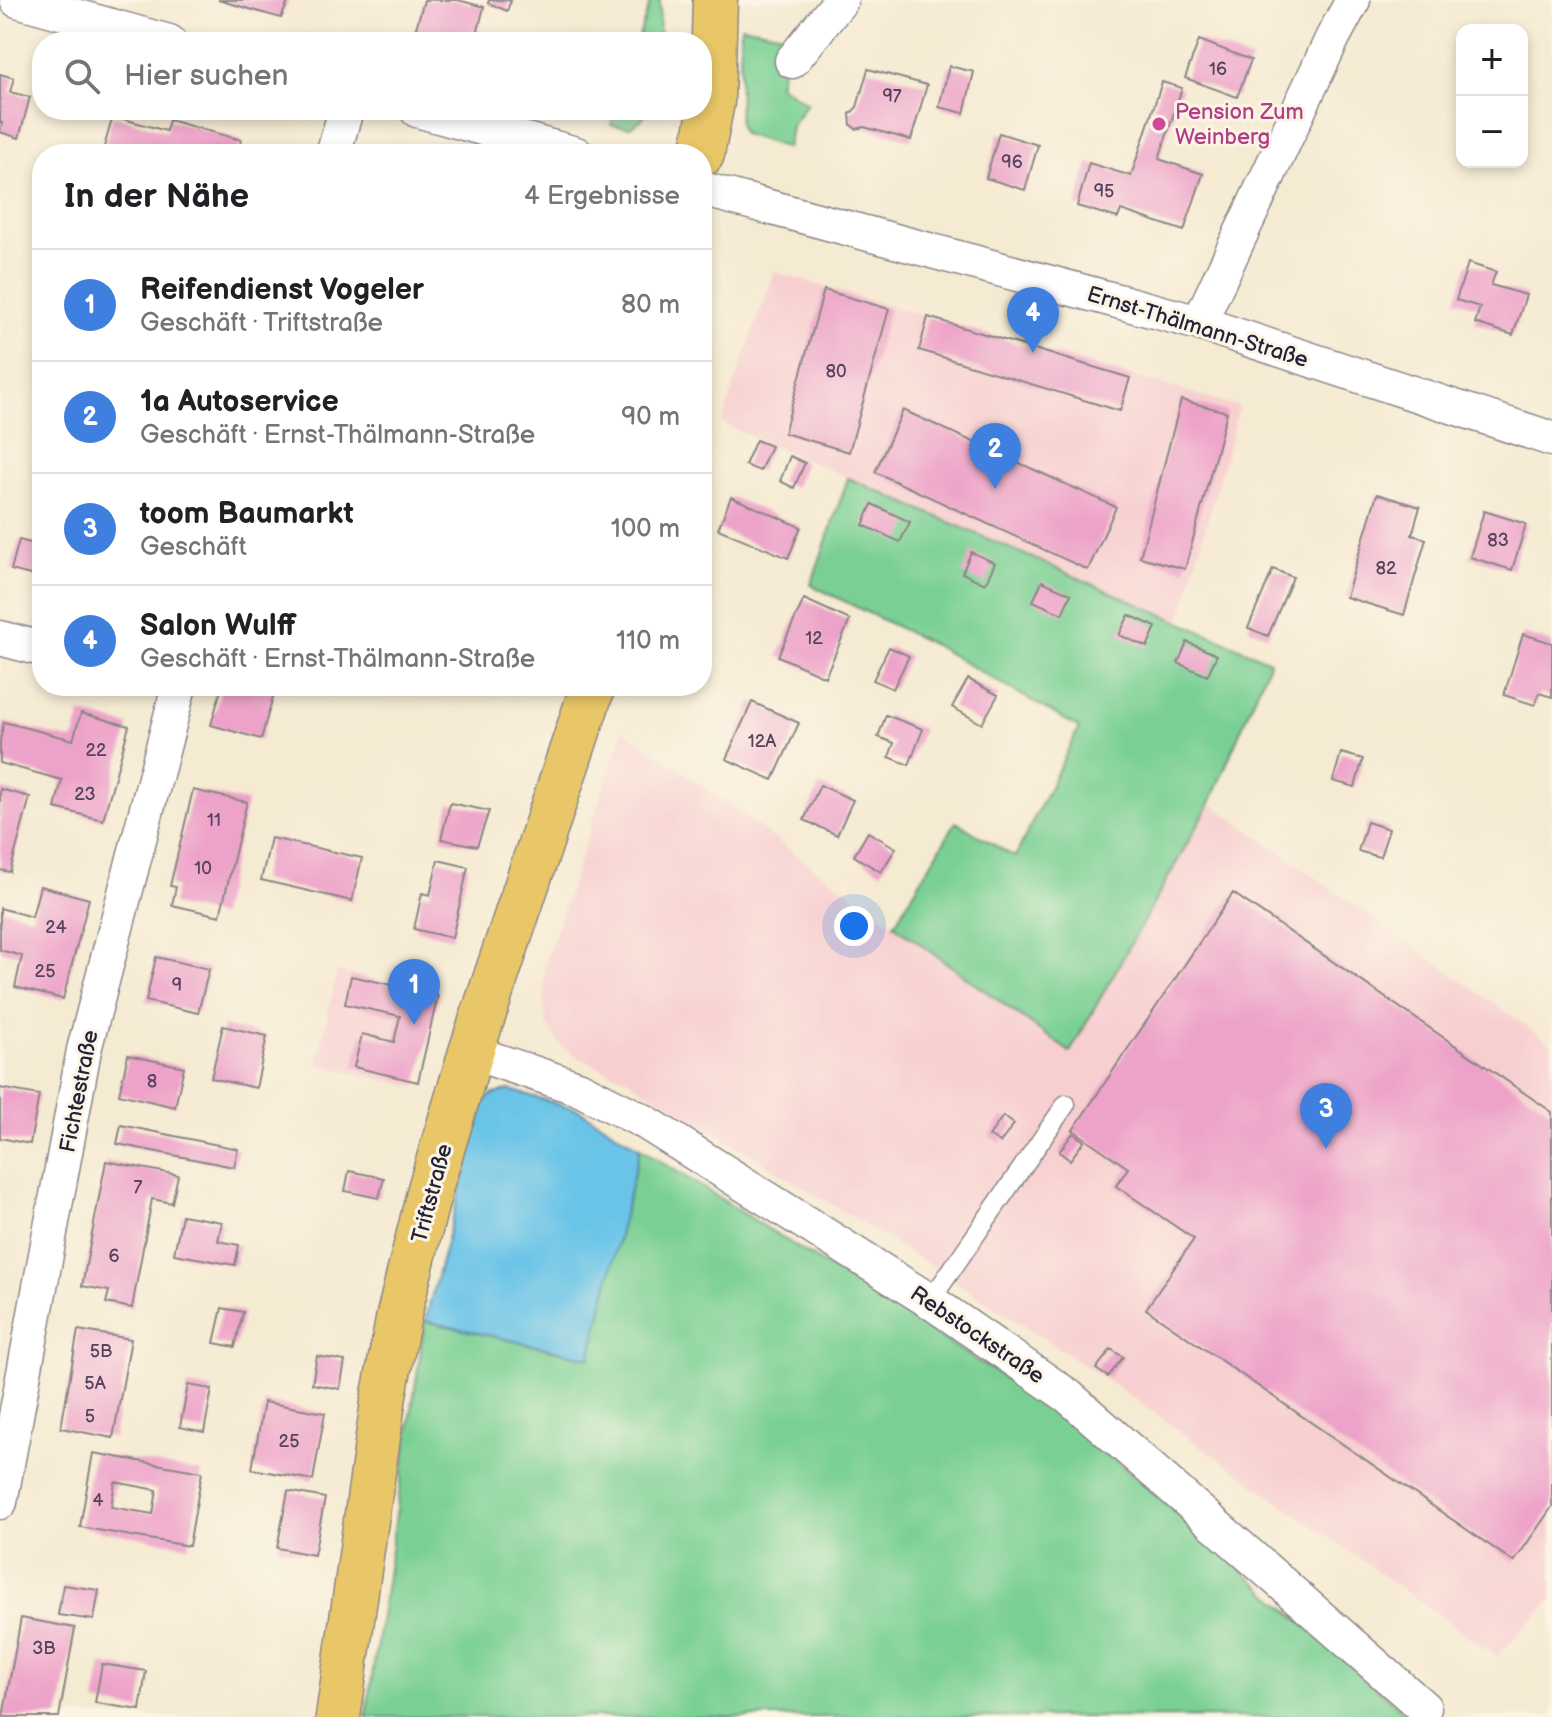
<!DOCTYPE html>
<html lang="de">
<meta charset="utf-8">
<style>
body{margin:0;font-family:"Balsamiq Sans",sans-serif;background:#f6f6f6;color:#202124}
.controls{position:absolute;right:24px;top:24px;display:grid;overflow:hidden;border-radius:16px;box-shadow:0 4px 12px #0003}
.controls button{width:72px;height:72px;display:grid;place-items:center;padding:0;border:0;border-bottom:2px solid #e0e0e0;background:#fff;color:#202124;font:40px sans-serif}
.you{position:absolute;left:854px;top:926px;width:28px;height:28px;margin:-20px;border:6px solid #fff;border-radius:50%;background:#1a73e8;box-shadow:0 0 0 12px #1a73e833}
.badge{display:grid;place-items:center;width:52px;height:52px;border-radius:50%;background:#db2777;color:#fff;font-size:26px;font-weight:700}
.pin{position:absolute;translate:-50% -66px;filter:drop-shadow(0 2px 4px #0008)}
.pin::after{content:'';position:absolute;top:42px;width:28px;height:24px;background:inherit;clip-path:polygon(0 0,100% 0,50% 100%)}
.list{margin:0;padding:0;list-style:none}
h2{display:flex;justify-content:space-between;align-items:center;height:104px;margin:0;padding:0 32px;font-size:34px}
h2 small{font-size:26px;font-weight:400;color:#757577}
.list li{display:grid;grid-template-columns:52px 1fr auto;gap:24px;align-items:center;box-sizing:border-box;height:112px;padding:0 32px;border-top:2px solid #e0e0e0}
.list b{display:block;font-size:30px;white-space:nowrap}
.list p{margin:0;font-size:26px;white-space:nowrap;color:#757577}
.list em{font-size:26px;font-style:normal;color:#757577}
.icon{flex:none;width:44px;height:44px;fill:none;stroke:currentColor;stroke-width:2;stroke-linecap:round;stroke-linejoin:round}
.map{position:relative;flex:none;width:1552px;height:1717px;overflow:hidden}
.search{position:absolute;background:#fff;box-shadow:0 4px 12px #0003;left:32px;top:32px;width:680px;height:88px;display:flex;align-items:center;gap:20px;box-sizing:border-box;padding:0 28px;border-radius:32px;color:#757577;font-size:30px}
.panel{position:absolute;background:#fff;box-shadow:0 4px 12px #0003;left:32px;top:144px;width:680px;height:552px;border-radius:32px}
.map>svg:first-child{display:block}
.built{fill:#f7cfd0}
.green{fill:#7ad094;stroke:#4e7968;stroke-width:2}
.water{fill:#6ac4e7;stroke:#467391;stroke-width:2}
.building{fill:#eda3c9;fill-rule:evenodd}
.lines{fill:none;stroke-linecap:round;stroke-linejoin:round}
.lane-casing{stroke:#8c8686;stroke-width:21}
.street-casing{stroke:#8c8686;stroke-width:37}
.primary-casing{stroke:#8c8686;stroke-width:47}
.lane{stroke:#fff;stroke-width:18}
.street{stroke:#fff;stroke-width:34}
.primary{stroke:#e9c769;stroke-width:44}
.hotel-dot{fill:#d1479c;stroke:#fcf5e5;stroke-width:3}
.labels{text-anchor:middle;stroke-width:6;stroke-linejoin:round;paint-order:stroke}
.number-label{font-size:18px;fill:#55425e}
.hotel-label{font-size:22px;fill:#b23c85;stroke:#fcf5e5;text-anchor:start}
.street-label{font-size:22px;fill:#22223b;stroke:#fcf5e5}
</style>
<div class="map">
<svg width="1552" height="1717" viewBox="0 0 1552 1717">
<rect width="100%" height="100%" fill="#fcf5e5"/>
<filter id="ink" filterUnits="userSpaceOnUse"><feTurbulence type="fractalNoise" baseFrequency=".0125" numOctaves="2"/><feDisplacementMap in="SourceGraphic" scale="16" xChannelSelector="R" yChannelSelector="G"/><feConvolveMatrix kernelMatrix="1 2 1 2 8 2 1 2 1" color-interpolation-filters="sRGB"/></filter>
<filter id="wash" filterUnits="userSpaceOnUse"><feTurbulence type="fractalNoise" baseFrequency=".006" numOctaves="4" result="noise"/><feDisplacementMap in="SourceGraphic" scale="32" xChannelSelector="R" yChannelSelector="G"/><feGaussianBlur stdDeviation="1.8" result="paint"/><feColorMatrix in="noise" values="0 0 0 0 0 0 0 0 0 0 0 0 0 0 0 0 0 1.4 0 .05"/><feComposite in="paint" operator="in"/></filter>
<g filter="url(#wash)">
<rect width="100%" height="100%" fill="#f5ead2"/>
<path class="built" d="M774 272 1239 407 1180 620 721 423Z
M623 729 1069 1051 1210 803 1552 1044V1599L1497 1657 1111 1382 915 1256 623 1076 607 1071 576 1056 560 1045 546 1024 544 1002V967Z
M337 971 439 994 416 1087 317 1064Z"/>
<path class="green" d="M651 0H660L659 42H637Z
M741 26 790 35 779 85 807 103 791 127 787 148 743 134 739 126Z
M615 110H648L642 119 630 127 611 125Z
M848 478 1270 661 1210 803 1070 1052 894 925 956 822 1015 857 1079 728 932 644 811 585Z
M640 1148 1065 1416 1410 1717H366L425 1321 589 1358Z"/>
<path class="water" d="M510 1090 579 1110 640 1148 590 1358 425 1321 483 1104 491 1095Z"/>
<g id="blocks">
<path class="building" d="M218 0H289L281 18Z
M424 0H458L484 7 475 42H412Z
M489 0H511L507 11 488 3Z
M1199 40 1251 60 1237 97 1185 78Z
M949 66 974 72 964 113 939 107Z
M868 69 927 85 911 140 864 127 856 129 851 125 850 114 857 107Z
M0 74 14 78 10 92 30 97 19 138 0 132 2 123 0 122Z
M1162 82 1182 88 1159 159 1203 174 1184 231 1121 210 1118 218 1077 206 1089 163 1131 176Z
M113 116 166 131 169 120 241 140 237 154H102Z
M999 133 1038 145 1025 190 986 178Z
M1468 263 1496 272 1491 285 1526 295 1513 335 1475 323 1480 307 1456 300Z
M824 290 889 309 849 452 784 433Z
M928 317 1130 378 1120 411 919 350Z
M1181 400 1227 412 1185 569 1140 557Z
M903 410 1116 507 1088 570 875 472Z
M756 440 771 446 760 471 745 465Z
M790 456 805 463 794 488 780 481Z
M1377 494 1420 507 1412 535 1426 539 1404 615 1346 597Z
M731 497 801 527 788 558 718 529Z
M872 504 910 522 900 542 863 525Z
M1484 511 1526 524 1512 570 1470 557Z
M19 540 42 546V578L11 570Z
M971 552 995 563 985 584 962 573Z
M1273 569 1293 577 1268 636 1248 628Z
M1042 581 1071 594 1062 614 1033 601Z
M804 599 850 620 825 677 778 656Z
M1129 615 1156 627 1147 647 1119 635Z
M1523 634 1552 643V697L1539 693 1535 705 1504 695Z
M1187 642 1217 655 1207 676 1178 663Z
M889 647 909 656 893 689 873 680Z
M968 679 998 695 982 724 952 707Z
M222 686H276L261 739 211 725Z
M752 702 799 723 773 780 726 759Z
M81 713 129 726 103 820 55 808 62 780 0 763V740L4 722 73 740Z
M886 715 923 729 909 765 889 757 894 743 878 737Z
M1341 753 1363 759 1355 787 1333 781Z
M820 785 853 800 837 835 804 820Z
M0 789 30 797 10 872 0 870Z
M193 790 247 802 220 916 172 905 176 887 170 886Z
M450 803 489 811 477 846 441 839Z
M1367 822 1389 829 1380 857 1358 851Z
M868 832 896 848 881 872 854 856Z
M271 838 362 858 352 901 261 880Z
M438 860 468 867 452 938 414 929 422 893 430 895Z
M40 886 89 899 63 999 15 987 22 956 0 950V908L32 917Z
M1233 893 1552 1112V1507L1514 1562 1146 1309 1194 1239 1116 1186 1128 1168 1073 1130Z
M156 957 209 969 198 1013 146 1001Z
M351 976 438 995 418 1082 354 1067 362 1034 394 1042 400 1016 345 1004Z
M223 1026 267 1036 256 1088 211 1078Z
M128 1055 184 1067 175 1107 119 1094Z
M0 1088 39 1095 30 1144 0 1138Z
M1003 1116 1014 1124 1000 1143 989 1136Z
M121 1125 238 1149 234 1167 117 1144Z
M1073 1133 1084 1141 1070 1160 1059 1152Z
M106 1161 178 1175 172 1203 152 1199 132 1308 106 1303 109 1291 82 1286Z
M349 1171 384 1178 379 1198 345 1191Z
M182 1215 222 1222 218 1241 239 1245 235 1265 174 1254Z
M222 1308 243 1312 235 1347 214 1343Z
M78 1330 131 1339 113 1438 61 1428Z
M1111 1349 1123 1357 1108 1377 1096 1369Z
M317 1356 345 1361 340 1389 312 1384Z
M188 1385 212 1389 204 1432 180 1427Z
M264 1402 325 1413 313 1480 252 1469Z
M93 1453 202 1472 189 1546 80 1527ZM115 1482 157 1490 153 1514 111 1507Z
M288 1491 325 1498 314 1555 277 1548Z
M63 1585 99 1590 94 1620 58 1615Z
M21 1618 75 1628 59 1717H3Z
M102 1664 146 1671 140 1710 95 1703Z"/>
</g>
</g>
<g filter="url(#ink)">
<use href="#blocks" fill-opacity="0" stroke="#8c8686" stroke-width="2"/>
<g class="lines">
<g class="lane-casing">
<path id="lane" d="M930 1301 1066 1104"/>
</g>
<g class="street-casing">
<path id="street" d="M17 0 169 42
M792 61 841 0
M417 110 576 154
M333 154 346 110
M702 189 1199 323 1552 439
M1199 323 1333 37 1353 0
M0 638 42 649
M471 1052 578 1088 645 1122 930 1301 1068 1396 1424 1708
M0 1502 84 1050 179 686"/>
</g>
<g class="primary-casing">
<path id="primary" d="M702 154 712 102 715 0
M338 1717 384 1395 399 1315 430 1189 471 1052 593 686"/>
</g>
<use href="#lane" class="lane"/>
<use href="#street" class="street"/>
<use href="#primary" class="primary"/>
</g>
</g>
<circle class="hotel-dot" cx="1159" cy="124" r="8"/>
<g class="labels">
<g class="number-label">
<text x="1218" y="75">16</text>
<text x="892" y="102">97</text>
<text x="1012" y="168">96</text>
<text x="1104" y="197">95</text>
<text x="836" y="377">80</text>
<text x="1498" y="546">83</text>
<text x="1386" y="574">82</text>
<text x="814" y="644">12</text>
<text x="762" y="747">12A</text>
<text x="96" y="756">22</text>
<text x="85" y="800">23</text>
<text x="214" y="826">11</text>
<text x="203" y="874">10</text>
<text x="56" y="933">24</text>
<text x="45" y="977">25</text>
<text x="177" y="991">9</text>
<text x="152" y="1087">8</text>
<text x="138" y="1193">7</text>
<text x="114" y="1262">6</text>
<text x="101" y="1357">5B</text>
<text x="95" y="1389">5A</text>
<text x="90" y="1422">5</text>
<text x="289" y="1447">25</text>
<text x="98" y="1506">4</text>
<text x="44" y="1654">3B</text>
</g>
<g class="hotel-label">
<text x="1175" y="119">Pension Zum<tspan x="1175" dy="25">Weinberg</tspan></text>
</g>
<g class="street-label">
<text transform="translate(1198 326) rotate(17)" y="8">Ernst-Thälmann-Straße</text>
<text transform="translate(78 1091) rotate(-79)" y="8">Fichtestraße</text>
<text transform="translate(431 1193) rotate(-75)" y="8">Triftstraße</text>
<text transform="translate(978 1334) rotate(34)" y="8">Rebstockstraße</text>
</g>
</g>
</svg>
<div class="controls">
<button>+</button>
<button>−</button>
</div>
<div class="you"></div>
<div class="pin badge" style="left:414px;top:1025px;background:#3f7fe0">1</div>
<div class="pin badge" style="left:995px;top:489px;background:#3f7fe0">2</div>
<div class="pin badge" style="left:1326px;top:1149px;background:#3f7fe0">3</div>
<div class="pin badge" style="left:1033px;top:353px;background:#3f7fe0">4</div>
<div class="search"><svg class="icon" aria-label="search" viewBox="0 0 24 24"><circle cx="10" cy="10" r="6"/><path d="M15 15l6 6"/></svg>Hier suchen</div>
<section class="panel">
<h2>In der Nähe<small>4 Ergebnisse</small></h2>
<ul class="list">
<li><span class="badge" style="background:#3f7fe0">1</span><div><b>Reifendienst Vogeler</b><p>Geschäft · Triftstraße</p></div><em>80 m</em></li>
<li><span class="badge" style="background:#3f7fe0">2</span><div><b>1a Autoservice</b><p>Geschäft · Ernst-Thälmann-Straße</p></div><em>90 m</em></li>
<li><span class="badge" style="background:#3f7fe0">3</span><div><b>toom Baumarkt</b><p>Geschäft</p></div><em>100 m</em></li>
<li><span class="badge" style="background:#3f7fe0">4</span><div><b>Salon Wulff</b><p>Geschäft · Ernst-Thälmann-Straße</p></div><em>110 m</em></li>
</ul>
</section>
</div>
